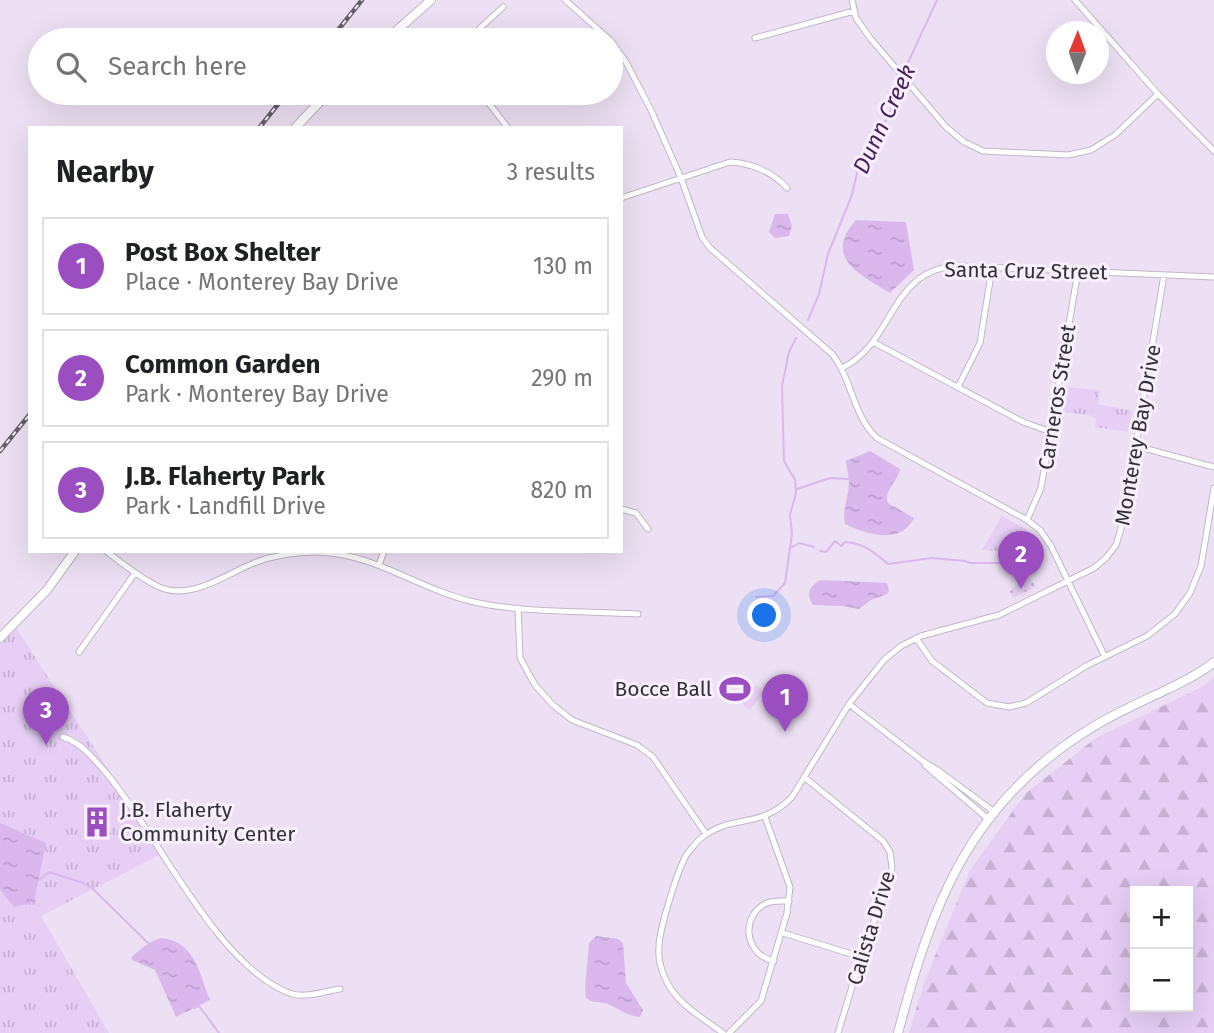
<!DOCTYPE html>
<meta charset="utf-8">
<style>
body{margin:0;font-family:"Fira Sans",sans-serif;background:#f6f6f6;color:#202124}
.controls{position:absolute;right:21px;bottom:21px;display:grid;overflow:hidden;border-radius:0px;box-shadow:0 7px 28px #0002}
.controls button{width:63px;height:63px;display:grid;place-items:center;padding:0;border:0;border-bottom:2px solid #e0e0e0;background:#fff;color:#202124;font:35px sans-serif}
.compass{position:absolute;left:1046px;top:21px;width:63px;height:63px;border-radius:50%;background:#fff;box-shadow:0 7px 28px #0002;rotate:1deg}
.you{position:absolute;left:765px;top:616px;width:24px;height:24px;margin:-18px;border:5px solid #fff;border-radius:50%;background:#1a73e8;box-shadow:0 0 0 10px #1a73e833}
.badge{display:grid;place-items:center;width:46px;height:46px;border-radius:50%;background:#9a4ec0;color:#fff;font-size:23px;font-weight:700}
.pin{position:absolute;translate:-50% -58px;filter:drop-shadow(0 2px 4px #0008)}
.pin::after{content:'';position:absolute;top:37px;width:24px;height:21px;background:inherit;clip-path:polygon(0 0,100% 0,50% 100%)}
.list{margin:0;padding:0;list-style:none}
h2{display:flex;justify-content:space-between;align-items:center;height:91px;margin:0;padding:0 28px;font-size:30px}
h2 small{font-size:23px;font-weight:400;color:#757577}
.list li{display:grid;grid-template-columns:46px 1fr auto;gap:21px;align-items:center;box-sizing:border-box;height:98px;margin:0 14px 14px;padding:0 14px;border:2px solid #e0e0e0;border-radius:0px}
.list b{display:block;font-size:26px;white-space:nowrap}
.list p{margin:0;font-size:23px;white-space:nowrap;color:#757577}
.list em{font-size:23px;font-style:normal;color:#757577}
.icon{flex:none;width:38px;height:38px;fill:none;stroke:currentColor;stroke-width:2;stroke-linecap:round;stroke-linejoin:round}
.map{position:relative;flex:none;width:1214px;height:1033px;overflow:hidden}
.search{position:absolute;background:#fff;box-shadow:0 7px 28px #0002;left:28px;top:28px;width:595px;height:77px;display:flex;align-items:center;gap:18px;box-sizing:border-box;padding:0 24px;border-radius:38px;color:#757577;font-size:26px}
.panel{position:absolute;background:#fff;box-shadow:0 7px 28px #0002;left:28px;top:126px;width:595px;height:427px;border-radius:0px}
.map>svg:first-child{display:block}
.grass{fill:#e6cef5}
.forest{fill:url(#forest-firs);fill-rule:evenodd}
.park{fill:url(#park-tufts)}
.garden{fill:url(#garden-dots)}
.water{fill:url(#water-ripples)}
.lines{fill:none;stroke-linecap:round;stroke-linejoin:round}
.stream{stroke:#dab8ee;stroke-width:2}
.minor-casing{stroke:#c2b6c9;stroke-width:7}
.secondary-casing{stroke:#c2b6c9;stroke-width:10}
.minor{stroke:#fff;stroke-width:5}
.secondary{stroke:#fff;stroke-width:8}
.rail-casing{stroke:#655f69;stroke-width:4.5}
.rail{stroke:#f9efff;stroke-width:2;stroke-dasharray:5;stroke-linecap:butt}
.labels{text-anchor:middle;stroke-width:6;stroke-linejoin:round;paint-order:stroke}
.street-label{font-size:21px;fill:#332f36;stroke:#f9efff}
.poi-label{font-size:21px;fill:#332f36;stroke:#f9efff;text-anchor:end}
.water-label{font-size:23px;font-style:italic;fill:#491e5d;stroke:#f9efff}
</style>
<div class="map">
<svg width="1214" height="1033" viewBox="0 0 1214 1033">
<defs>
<pattern id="forest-firs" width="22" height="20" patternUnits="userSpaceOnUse" patternTransform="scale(1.75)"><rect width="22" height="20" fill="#e6cef5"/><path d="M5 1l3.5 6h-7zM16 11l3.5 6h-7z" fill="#c6b1d3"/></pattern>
<pattern id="park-tufts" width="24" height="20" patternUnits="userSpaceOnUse" patternTransform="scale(1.75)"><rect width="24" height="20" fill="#e6cef5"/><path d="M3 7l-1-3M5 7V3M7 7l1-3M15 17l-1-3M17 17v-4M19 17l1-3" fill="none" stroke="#c6b1d3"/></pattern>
<pattern id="garden-dots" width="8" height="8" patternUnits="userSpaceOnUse" patternTransform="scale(1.75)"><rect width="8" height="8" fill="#e6cef5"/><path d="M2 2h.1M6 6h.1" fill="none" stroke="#c6b1d3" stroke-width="1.8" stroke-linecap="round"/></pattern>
<pattern id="water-ripples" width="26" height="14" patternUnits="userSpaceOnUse" patternTransform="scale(1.75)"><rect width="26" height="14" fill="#dab8ee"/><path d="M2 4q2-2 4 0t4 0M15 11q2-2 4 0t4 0" fill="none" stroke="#bc9ecd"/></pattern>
</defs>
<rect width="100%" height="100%" fill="#ede0f4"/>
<path class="grass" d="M756 685 764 692 750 710 741 703Z"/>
<path class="forest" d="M1214 677V1033H909L924 983 970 870 1025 794 1096 738 1204 686ZM1135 891H1188V1007H1135Z"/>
<path class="park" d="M1066 387 1100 390 1098 404 1132 411 1128 432 1095 427 1096 419 1089 415 1062 412Z
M1002 516 1024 528 1038 540C1019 551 1003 551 982 550Z
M14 625 163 853 41 916 109 1033H0V637Z"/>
<path class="garden" d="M1030 579 1033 581 1035 587 1013 598 1010 592 1012 588Z"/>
<path class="water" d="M775 214H788L792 226 789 236 775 238 769 232Z
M856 220 906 222 914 270 890 293C861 275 822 258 856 220Z
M870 451 900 469C898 482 883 490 888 503L914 518C901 545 867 535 845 524 842 509 848 498 849 484 849 477 847 469 846 461Z
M821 580 887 583 889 591 887 594 871 600 859 609 842 606 813 605C805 594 810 585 821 580Z
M0 823 46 843 34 902 14 907 0 890Z
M596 936 618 939 623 943 626 983 643 1010 640 1017C627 1016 619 1009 608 1004 600 1001 593 1004 586 998L585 989 589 943Z
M161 938C195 941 199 973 210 1000L176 1017 155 970 132 960 131 958C138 950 150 941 161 938Z"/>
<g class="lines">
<path class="stream" d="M808 320 819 294 828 254 852 195 859 164 889 115 905 69 937 0
M797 489 830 478 849 479
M789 549 799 543 814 547
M820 551 826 552 835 541 841 546 845 542C863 543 874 552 888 564L932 558 965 561 970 563H1002L1006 565C1020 561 1026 549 1040 548
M756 597 773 596 785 583 792 534 790 515 796 493 795 480 784 461 782 386 789 352 796 338
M39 880 49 872 83 883 92 888 149 944
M194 1008 199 1006 219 1033"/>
<g class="minor-casing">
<path id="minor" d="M565 0 610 40
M852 0 856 18 870 38 946 127 964 142 983 151 1068 155 1091 150 1115 135 1158 94
M1075 0 1158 94 1214 151
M755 38 854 11
M467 40 503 7
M611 41 626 62 651 110 681 178 702 237 710 248 832 354C852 379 853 416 877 438L1027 520 1040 530 1051 546 1105 657
M481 93 508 128
M621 198 730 162C751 163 773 172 787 188
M873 342 1023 422 1051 432
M842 368C896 342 889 267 960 266L1214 277
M958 387 980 343 992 268
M1136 446 1214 467
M621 509 636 513 648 529
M1027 520 1041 488 1078 271
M106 551C123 564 140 578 159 587 191 601 226 574 254 563 274 555 296 552 317 552 374 553 420 590 474 602 523 613 587 611 638 614
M379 565 384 551
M518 608 520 658 535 685 553 705 572 720 637 745 653 757 706 834
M916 638 932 661 987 703 1009 707 1026 703 1086 666 1147 636 1175 614 1190 593 1201 566 1214 488
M79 652 135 573
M849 704 924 762 939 771 993 811
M63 737C82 743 94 759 107 774 158 834 217 968 292 994 306 998 326 991 340 989
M925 765 988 819
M804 777 883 841 890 852 892 868 890 878 861 957 838 1033
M783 933 861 957
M774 961C744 955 740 915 767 903 774 900 781 901 789 901
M723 1033C703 1018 675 1003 665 978 661 969 658 957 659 947 659 930 678 868 687 854 692 848 698 839 705 835 735 814 761 829 792 797L849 704 884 660 901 646 921 636 999 615 1094 568 1106 558 1116 545 1123 522 1164 275
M729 1033 761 1001 787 913 790 887 765 817"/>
</g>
<g class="secondary-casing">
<path id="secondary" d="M386 40 431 0
M295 128 328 93
M0 638 47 590 75 551
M898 1033C932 904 969 804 1088 730 1113 714 1141 702 1168 689 1184 681 1201 673 1214 662"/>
</g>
<use href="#minor" class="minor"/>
<use href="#secondary" class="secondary"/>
<g class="rail-casing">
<path id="rail" d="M330 40 362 0
M259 128 287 93
M0 451 30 414"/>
</g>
<use href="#rail" class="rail"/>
</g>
<defs>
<g id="stadium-bare" transform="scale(2.415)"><path d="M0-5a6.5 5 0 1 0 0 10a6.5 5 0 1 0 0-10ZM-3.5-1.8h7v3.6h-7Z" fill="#9a4ec0" stroke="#f9efff" stroke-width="2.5" paint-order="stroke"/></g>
<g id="building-bare" transform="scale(2.415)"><path d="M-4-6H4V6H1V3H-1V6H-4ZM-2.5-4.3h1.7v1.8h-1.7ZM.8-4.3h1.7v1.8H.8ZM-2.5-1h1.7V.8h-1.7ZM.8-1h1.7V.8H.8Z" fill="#9a4ec0" stroke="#f9efff" stroke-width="2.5" paint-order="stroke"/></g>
</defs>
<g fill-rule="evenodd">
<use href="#stadium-bare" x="735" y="689"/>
<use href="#building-bare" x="97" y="822"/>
</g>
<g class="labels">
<g class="street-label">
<text transform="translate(1026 271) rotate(1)" y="7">Santa Cruz Street</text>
<text transform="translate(1057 397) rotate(-81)" y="7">Carneros Street</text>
<text transform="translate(1138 435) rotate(-80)" y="7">Monterey Bay Drive</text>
<text transform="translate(871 928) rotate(-73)" y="7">Calista Drive</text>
</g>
<g class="poi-label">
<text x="712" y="696">Bocce Ball</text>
<text x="120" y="817" text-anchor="start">J.B. Flaherty<tspan x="120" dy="24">Community Center</tspan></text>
</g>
<g class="water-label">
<text transform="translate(884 119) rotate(-65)" y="8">Dunn Creek</text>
</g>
</g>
</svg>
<div class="controls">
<button>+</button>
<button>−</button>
</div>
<svg class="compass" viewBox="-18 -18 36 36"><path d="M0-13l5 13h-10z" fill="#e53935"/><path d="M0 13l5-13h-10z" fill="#757577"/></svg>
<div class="you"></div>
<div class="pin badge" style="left:785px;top:732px">1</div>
<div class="pin badge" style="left:1021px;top:589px">2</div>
<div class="pin badge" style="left:46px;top:745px">3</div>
<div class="search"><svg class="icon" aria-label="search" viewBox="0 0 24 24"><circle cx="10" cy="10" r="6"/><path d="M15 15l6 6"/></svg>Search here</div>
<section class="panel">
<h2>Nearby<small>3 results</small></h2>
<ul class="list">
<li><span class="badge">1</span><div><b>Post Box Shelter</b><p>Place · Monterey Bay Drive</p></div><em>130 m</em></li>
<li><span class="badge">2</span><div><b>Common Garden</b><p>Park · Monterey Bay Drive</p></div><em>290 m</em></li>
<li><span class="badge">3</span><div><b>J.B. Flaherty Park</b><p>Park · Landfill Drive</p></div><em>820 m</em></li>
</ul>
</section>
</div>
